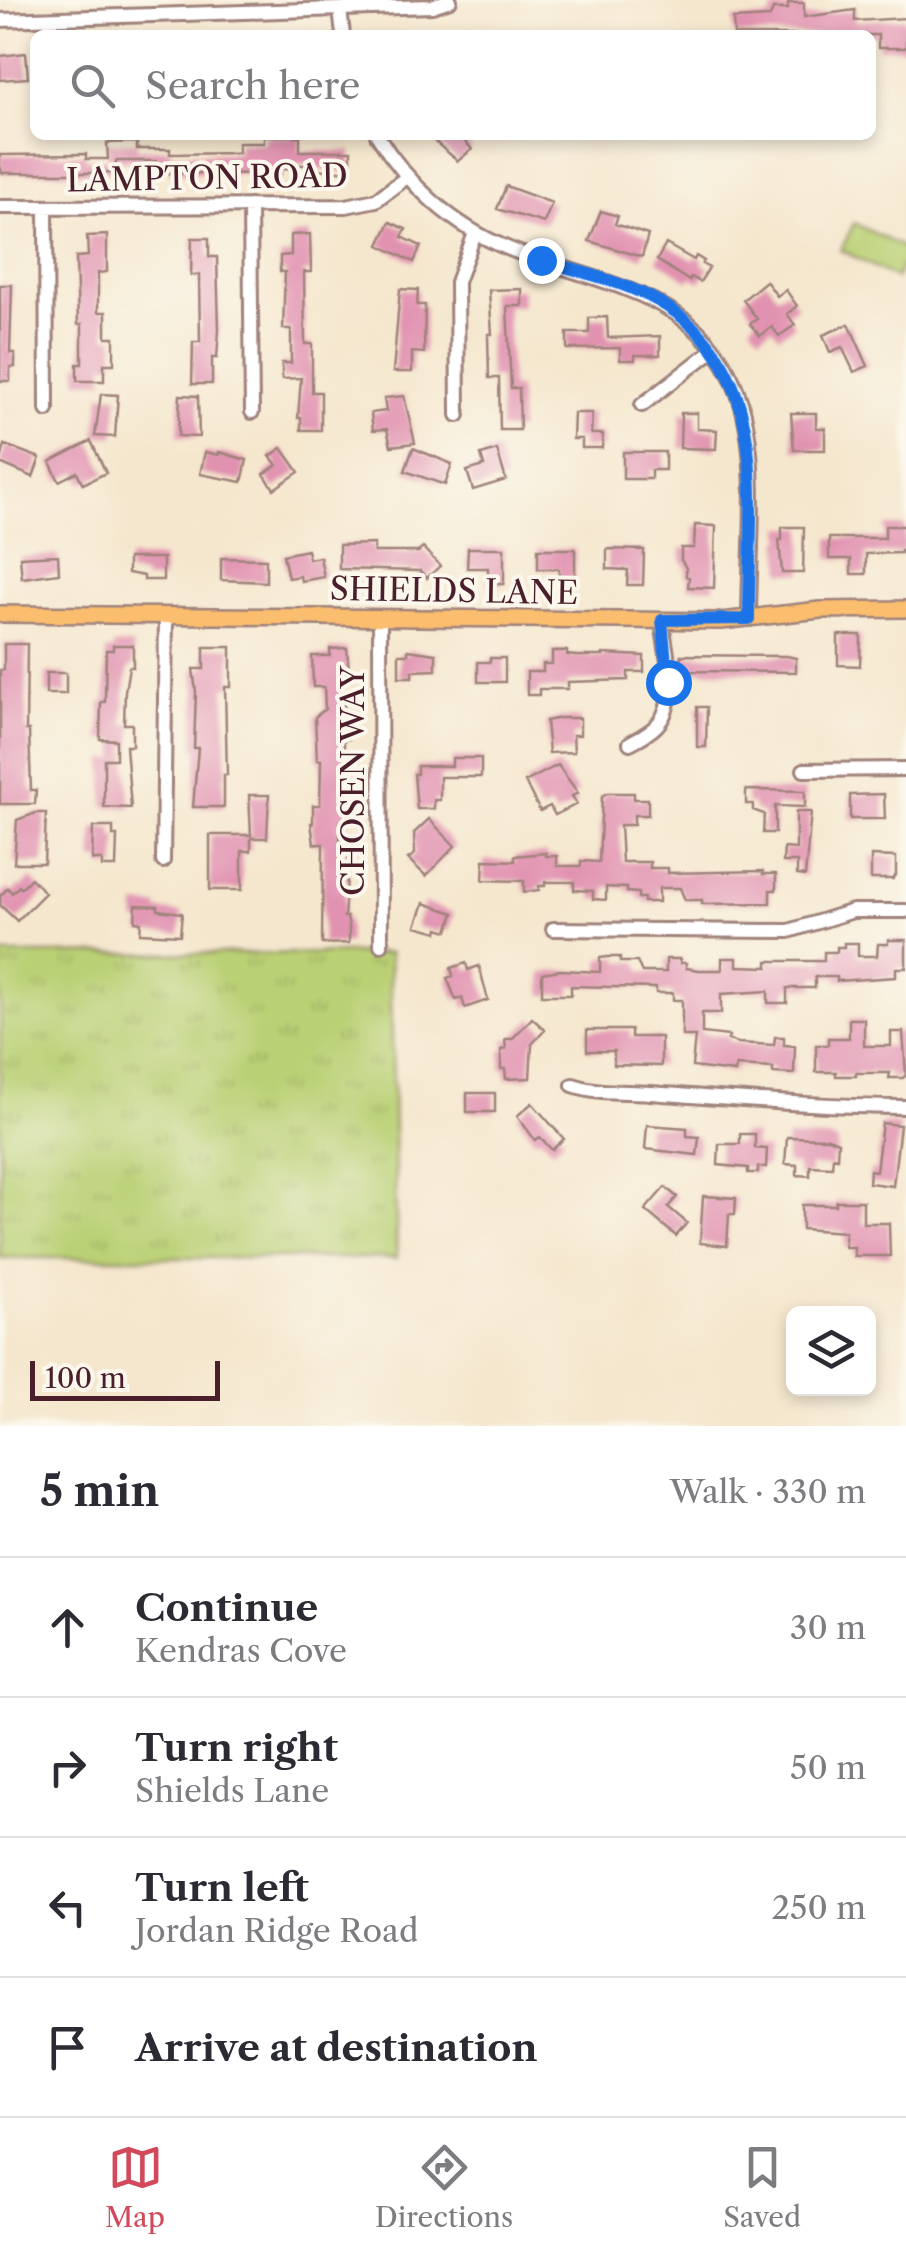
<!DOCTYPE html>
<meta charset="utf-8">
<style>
body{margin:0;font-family:"Libre Caslon Text",serif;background:#f2f2f3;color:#2b2b33}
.controls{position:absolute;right:30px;bottom:30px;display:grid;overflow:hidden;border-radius:15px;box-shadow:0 5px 15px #0003}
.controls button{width:90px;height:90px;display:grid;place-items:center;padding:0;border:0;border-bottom:2px solid #e1e1e2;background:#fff;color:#2b2b33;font:50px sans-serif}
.scale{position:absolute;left:30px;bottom:25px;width:190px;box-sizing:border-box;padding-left:10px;border:5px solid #4a1f2b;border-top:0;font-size:28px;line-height:35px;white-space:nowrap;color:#4a1f2b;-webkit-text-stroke:8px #fbf7ec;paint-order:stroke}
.stop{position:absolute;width:30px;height:30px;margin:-22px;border:8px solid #1a73e8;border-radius:50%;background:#fff}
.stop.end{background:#1a73e8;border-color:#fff;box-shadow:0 2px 10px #0008}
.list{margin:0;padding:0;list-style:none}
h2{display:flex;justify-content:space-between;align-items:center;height:130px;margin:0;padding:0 40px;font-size:42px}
h2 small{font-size:32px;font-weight:400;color:#7c7c81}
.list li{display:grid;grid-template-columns:65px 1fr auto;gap:30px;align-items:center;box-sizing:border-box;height:140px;padding:0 40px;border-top:2px solid #e1e1e2}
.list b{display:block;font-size:38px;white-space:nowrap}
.list p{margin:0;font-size:32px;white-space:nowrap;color:#7c7c81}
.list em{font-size:32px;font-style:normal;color:#7c7c81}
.icon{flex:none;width:55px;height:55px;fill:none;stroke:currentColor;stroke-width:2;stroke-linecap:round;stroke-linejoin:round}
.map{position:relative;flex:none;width:906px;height:1426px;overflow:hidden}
.search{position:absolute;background:#fff;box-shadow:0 5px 15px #0003;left:30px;right:30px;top:30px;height:110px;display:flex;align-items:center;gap:25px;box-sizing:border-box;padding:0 35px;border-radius:15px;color:#7c7c81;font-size:38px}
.sheet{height:690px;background:#fff}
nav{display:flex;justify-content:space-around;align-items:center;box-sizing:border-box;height:140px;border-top:2px solid #e1e1e2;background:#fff;font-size:28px;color:#7c7c81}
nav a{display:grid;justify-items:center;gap:5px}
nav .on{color:#d1495b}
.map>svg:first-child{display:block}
.grass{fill:url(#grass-tufts);stroke:#827850;stroke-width:2.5}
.pitch{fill:#bad075;stroke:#827850;stroke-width:2.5}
.building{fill:#e192b0}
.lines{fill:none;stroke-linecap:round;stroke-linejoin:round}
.minor-casing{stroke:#a0837c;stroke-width:18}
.major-casing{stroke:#a0837c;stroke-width:20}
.minor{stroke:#fff;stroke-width:12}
.major{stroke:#fbbd6e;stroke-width:15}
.route{stroke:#1a73e8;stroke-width:12}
.labels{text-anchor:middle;stroke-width:8;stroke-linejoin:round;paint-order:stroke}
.street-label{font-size:32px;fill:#4a1f2b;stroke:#fbf7ec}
</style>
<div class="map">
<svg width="906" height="1426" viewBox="0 0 906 1426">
<defs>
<pattern id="grass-tufts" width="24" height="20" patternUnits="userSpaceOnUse" patternTransform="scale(2.5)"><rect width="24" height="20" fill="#bad075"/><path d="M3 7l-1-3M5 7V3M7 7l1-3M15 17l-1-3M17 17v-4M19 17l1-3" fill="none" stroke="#a1b265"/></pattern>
</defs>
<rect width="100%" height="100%" fill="#fbf7ec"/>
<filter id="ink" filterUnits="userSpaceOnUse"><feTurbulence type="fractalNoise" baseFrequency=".01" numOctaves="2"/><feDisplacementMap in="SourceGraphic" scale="20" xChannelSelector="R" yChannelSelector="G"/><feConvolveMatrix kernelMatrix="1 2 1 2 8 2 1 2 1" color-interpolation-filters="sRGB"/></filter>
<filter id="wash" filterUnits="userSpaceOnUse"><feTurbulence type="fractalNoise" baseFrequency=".0048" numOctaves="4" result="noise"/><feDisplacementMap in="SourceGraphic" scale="40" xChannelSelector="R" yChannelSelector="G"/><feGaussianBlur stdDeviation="2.25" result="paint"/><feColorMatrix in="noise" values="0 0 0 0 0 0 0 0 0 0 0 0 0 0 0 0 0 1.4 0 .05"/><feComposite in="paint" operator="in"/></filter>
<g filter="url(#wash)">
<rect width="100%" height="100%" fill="#f5e7ce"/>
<path class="grass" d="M390 953 397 1258H0V954Z"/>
<path class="pitch" d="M854 223 906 249V258L896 278 841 250Z"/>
<g id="blocks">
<path class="building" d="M788 3H804V17L855 10V21L906 18V48H878V35H734L733 19 770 17 773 9H788Z
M26 53 28 78 0 80V56Z
M427 135H459L472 149 458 161Z
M264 136H300V151H351V172L314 169V165H286L287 169H281V174L169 173V166H156V161H116V173H2L0 166V155L86 154V159H108L107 143 137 142V149H170V154L238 153V143H264Z
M506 186 552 203 544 223 497 209Z
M601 211 618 216 615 224 648 235 642 257 589 241Z
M390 222 406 229 402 237 421 246 414 262 379 245Z
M310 234 311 272H304L305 344H312V392H321V430H301V418H298L301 378 282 379V363H291V329H283L285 272H280V256L291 255V235Z
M107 235V272L98 273V312H106V337H114V364H104V381H77V364H82V324H78L76 257 88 256 87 236Z
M192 238H209V257H217L219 330 217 358H212V384H192L193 342H200L199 275H191Z
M666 244 694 260 696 256 704 261 702 264 709 268 700 282 691 277 689 281 657 260Z
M766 281 777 296 786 290 797 306 787 314 795 325 779 336 772 327 760 336 750 324 757 319 743 300Z
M0 285H12L10 353H15V367H10V381H0Z
M400 289 418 290 417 305H425L424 353 412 352V372H393Z
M522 289V306H507L511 388H519L520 430H500L499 378H489L488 334H492L489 290Z
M607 317 608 338 660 336V355H635V360H620V348L567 349V333H589V318Z
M849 324 868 366 854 372 842 347 830 352 823 335Z
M101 394 118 395 115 437 95 436Z
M180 395 198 396 199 437 178 436Z
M404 396 415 443 391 446 387 429 373 430 371 413 386 411 384 398Z
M574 413H592L591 434H603L602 448H582V439H573Z
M681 413H697V429L717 430 716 449 680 448Z
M791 413H816V428H825V450H794Z
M91 441 106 473 83 484 77 472 59 481 50 462Z
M5 445 40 458 33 477 0 463Z
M282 448 299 472 274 489 264 474 277 465 270 456Z
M413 448 452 464 445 485 405 471Z
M497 450 506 480 473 490 467 471 484 466 481 455Z
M205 452 219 455V452L247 460 242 482 200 474Z
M623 452H665V470H651V479H623Z
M695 525 716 526 714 588 688 587 689 577 686 576V568L681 560V548H694Z
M885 526H905L906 550H901V553L866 554V574H851V559H829V538H885Z
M782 527H804L803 573H782L779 540H782Z
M374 544V552H418L423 548 440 566 427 578 420 571 339 569V545Z
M468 548H504V584H488V568H467Z
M538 549H575V585H559V569H538Z
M607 549 644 550 643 585H627L628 570 607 569Z
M307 550 309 559 320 557 324 577 301 581 300 576 288 578 283 555Z
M58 555 59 573 22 578 20 557Z
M128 558H163V580H144V576L128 573Z
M221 558 266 559V582L221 580Z
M838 635H861L860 666 838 665Z
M4 644H27L26 730H29L31 790H36L35 804H0V670H4Z
M113 645H133V667H129L125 691 124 724H132V746H126L131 808 104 807V759H116V740L100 739 101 702H105L106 650H113Z
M204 647H231V687H225L227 775H224V807H193L198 748H194L196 692 193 669H204Z
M347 648 349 671H345V681H341V704H344L345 719H348L349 739H344V772H348L349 823H340V854H349L344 917H347L349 927V943L322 944 323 844H314L311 823H313V805H320L321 760H317L315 717 325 709 324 687H313L312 656H330V649Z
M408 650 436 654V670L412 671V677H399V654H408Z
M552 651H567V655L576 656H603V654L644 656V672H628V680L568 682V689H539V695H527V672H543V664H552Z
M681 655 787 656 796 658V672L681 671Z
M490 658H505V682H478V662H490Z
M46 673H66V694H46Z
M697 707H707L706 747H697Z
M560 718H580V735H573L574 752 549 753 546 721Z
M452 758H481V777H440V800H434V809H417L414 774H417V766H452Z
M558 765 578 793 572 796 577 804 555 815 550 806 540 811 525 782Z
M746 790 805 791V807L775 806V833H763L764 814 753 810V804H746Z
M607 793H634V799H648V815H634V825H620L622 862H650V868H668V873L763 871V874H776V890H770V903L702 904V900H685L680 888H659V902H644V898H638V893L627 892V888L606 887V900L593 899V891L574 890V882H545V886H539V890L524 892V881L483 880 484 860 515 861V856L546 853V856H557V866H581V861L599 862 602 796Z
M884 794 885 819H850V795Z
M249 795H269L267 838H251V851H242V890H210V835H251Z
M796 812H811L805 876 797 875V862H783L784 848 796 849Z
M36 813H46L44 863H14L17 820Z
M429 819 455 846 426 876 408 859 415 854 414 833Z
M93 827H113V836H117L116 867H102V860H92Z
M871 856 896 857V875L893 879H871Z
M31 878 45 893 17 921 0 905V896L8 888 12 893 19 886 21 888Z
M424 903 454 913 448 931 439 928 438 932 416 926Z
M136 905 158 906V910L182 913 180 935 140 933 141 922 135 921Z
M888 940H906V968H896V977L837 981V977H815V988H787V1003H768V991L721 994V1013H702V1033L729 1036 728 1040 738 1043 774 1045 775 1037H784V1045L795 1046 794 1074 773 1073V1068L736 1066 735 1072 692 1067 695 1036H682V1000H673V993H656V988L571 986V995H542V973L560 970 600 972V958L607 957H620V962H637L642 972H666V959H680V963H686V968L699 970H722V958H737V966L768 967V961H824V952H837V947H844V943H858V956H877L878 944H888Z
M466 963 468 970 479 966 488 1000 465 1008 462 998 456 1000 447 978 453 976 451 968Z
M532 1018 545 1030 532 1044 530 1078 506 1079 505 1069H501V1050L506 1049 505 1039H512Z
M849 1019H864V1046H891V1032H903L906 1075 903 1078H889L890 1073H856V1076H836V1072H816V1045H828V1038H849Z
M587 1030H631V1037H661V1066L614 1065V1051H587Z
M467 1093H495V1112H467Z
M532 1103 564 1139 552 1150 540 1137 535 1140 517 1116Z
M882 1123 900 1125 893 1186 869 1183 870 1170 876 1171Z
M647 1125 687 1128V1136L699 1137 697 1155 645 1149Z
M740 1134H755V1148L767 1149 766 1167H758V1173H748V1168L718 1165 719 1144H740Z
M787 1137 828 1138 838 1142 837 1158 833 1157 832 1167 810 1166V1176L797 1175V1165L785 1164Z
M665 1187 677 1197 668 1207 687 1223 676 1236 645 1210Z
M703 1196 736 1198 735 1214H729L727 1246 700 1243Z
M836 1201H863V1223H889L890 1256H854V1247H845V1232L802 1229V1205H836Z"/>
</g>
</g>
<g filter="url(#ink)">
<use href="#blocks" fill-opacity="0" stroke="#a0837c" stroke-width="2.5"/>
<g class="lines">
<g class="minor-casing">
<path id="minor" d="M340 9 343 35
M0 20 432 6 450 0
M377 135C408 185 453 226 507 248 601 287 708 289 742 406 759 467 749 554 749 619
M250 206 252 412
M0 207 346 206 376 200 407 177
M46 207 47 410
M642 405 713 350
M458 415 457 282 475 233
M380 618 381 945
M630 743C639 738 650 733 657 725 680 701 665 650 662 621
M804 770 906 769
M163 861 166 616
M553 929 789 931 853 911H906
M573 1085C599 1094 623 1091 650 1093 736 1099 820 1107 906 1107"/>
</g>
<g class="major-casing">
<path id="major" d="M0 614 721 621 820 610 906 609"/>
</g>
<use href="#minor" class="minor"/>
<use href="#major" class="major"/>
</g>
</g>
<g class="lines" filter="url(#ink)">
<path class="route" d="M541 260C577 271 616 280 650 297 777 362 748 501 749 619L662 620 668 682"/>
</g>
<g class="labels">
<g class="street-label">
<text transform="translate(207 178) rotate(-1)" y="11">LAMPTON ROAD</text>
<text transform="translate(454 591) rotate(1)" y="11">SHIELDS LANE</text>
<text transform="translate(353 781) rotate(-90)" y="11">CHOSEN WAY</text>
</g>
</g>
</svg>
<div class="controls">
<button><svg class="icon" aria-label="layers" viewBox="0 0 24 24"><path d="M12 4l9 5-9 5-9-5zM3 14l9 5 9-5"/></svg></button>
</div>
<div class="scale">100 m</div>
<div class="stop" style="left:668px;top:682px"></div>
<div class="stop end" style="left:541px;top:260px"></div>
<div class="search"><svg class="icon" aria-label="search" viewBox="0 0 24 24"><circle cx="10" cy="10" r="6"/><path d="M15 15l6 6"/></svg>Search here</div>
</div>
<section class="sheet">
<h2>5 min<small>Walk · 330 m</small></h2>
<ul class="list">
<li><svg class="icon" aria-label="ahead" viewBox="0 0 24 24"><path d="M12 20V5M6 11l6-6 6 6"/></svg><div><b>Continue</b><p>Kendras Cove</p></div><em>30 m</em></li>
<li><svg class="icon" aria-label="right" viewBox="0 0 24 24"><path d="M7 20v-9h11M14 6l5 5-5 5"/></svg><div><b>Turn right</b><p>Shields Lane</p></div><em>50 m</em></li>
<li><svg class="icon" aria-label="left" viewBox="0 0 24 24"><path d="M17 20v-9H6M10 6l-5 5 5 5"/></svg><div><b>Turn left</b><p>Jordan Ridge Road</p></div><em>250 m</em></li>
<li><svg class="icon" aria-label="arrive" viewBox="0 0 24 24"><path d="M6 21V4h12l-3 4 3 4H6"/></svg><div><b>Arrive at destination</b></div></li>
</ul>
</section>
<nav>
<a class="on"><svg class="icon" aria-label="map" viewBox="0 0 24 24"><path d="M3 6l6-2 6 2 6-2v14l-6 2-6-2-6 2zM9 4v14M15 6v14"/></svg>Map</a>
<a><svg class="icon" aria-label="directions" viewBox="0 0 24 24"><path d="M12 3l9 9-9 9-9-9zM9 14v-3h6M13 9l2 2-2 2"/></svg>Directions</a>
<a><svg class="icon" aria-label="saved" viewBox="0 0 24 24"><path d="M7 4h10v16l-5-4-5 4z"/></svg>Saved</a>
</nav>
